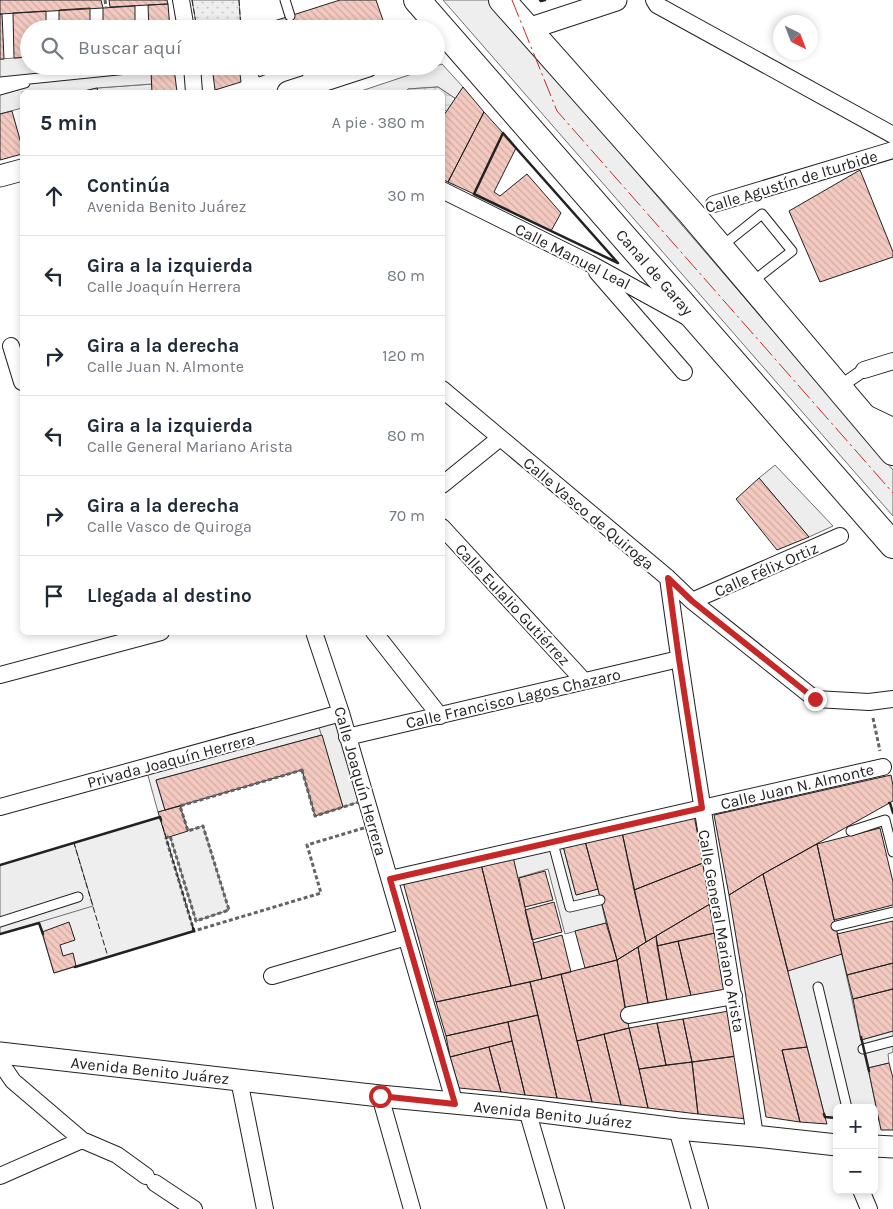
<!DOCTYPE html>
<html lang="es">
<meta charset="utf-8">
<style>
body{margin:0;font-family:Karla,sans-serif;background:#f2f2f3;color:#1f2937}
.controls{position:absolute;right:15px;bottom:15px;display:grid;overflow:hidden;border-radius:8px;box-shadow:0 2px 8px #0003}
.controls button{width:45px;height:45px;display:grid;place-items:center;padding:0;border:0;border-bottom:1px solid #e0e1e3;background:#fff;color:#1f2937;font:25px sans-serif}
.compass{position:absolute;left:773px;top:15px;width:45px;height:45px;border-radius:50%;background:#fff;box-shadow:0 2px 8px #0003;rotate:138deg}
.stop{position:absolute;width:15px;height:15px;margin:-11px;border:4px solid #c62828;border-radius:50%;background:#fff}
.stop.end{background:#c62828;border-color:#fff;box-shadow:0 1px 5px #0008}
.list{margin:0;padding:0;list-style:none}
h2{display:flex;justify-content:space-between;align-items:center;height:65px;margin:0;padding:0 20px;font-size:21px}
h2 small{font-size:16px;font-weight:400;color:#747a83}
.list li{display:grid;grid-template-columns:32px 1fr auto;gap:15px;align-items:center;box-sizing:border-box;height:80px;padding:0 20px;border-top:1px solid #e0e1e3}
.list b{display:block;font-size:19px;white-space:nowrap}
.list p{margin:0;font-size:16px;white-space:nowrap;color:#747a83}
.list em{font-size:16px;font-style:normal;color:#747a83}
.icon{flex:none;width:28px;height:28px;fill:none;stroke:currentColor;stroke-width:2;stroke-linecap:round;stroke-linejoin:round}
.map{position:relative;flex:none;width:893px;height:1209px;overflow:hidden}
.search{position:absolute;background:#fff;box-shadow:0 2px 8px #0003;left:20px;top:20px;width:425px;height:55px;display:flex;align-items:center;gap:12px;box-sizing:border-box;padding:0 18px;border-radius:28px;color:#747a83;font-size:19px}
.panel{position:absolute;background:#fff;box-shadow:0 2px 8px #0003;left:20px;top:90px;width:425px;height:545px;border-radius:8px}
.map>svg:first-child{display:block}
.grass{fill:#eee;stroke:#6f6f6f}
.park{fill:url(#park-dots);stroke:#6f6f6f}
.parking{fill:#ededed;stroke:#6f6f6f}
.plaza{fill:url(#plaza-grid);stroke:#6f6f6f}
.building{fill:url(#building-back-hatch);stroke:#222}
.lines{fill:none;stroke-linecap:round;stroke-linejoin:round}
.service-casing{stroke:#222;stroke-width:11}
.pedestrian-casing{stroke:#222;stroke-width:14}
.minor-casing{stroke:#222;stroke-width:18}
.tertiary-casing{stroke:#222;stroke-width:23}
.primary-casing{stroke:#222;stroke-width:28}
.path{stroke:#646464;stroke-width:3;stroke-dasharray:4 2.5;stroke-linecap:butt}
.service{stroke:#fff;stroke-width:9}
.pedestrian{stroke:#fff;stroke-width:12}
.minor{stroke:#fff;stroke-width:16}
.tertiary{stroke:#fff;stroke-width:21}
.primary{stroke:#fff;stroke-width:26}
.fence{stroke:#222;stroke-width:1;stroke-dasharray:6 2.5;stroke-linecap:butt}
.wall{stroke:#222;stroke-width:2.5}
.power{stroke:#c62828;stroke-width:1;stroke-dasharray:18 4 2.5 4;stroke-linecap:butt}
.route{stroke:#c62828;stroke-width:6}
.labels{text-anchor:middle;stroke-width:4;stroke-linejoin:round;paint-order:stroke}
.street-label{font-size:16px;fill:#222;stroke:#fff}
</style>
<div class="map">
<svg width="893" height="1209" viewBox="0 0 893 1209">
<defs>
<pattern id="park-dots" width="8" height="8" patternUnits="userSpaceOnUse" patternTransform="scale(1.25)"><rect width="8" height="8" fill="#eee"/><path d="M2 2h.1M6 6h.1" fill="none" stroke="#ccc" stroke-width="1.8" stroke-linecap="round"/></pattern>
<pattern id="plaza-grid" width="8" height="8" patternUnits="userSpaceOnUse" patternTransform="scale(1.25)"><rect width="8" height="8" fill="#ededed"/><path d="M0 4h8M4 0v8" fill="none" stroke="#cbcbcb"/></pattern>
<pattern id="building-back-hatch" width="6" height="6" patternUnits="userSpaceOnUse" patternTransform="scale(1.25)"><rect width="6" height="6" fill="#f3c9c0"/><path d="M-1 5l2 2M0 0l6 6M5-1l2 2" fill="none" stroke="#d0aca5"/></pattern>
</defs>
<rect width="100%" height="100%" fill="#fff"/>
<path class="grass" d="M443 0H488L495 8 893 470V516Z
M152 84V92H98L97 88Z
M318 724 322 735 156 780 165 810 158 812 147 772Z
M160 817 194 931 54 973 39 923 0 934V865Z
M203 826 229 910 196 921 170 836Z"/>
<path class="park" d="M192 0H239L241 29H197Z"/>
<path class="parking" d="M29 57V66H173L174 68 152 84 97 88 80 92H22V108L0 114V59Z
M442 64 463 87 456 99 438 87 408 89 406 92H358Z
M775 465 833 526 809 537 759 478Z
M335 719 359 802 343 807 318 724Z
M74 843 93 906 0 934V865Z
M817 844 861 1040 893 1031V1052L888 1054 889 1063 868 1068 879 1120 874 1119V1108H837V1118L825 1117 763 874Z
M563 846 576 895 598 889 606 923 565 934 548 869 517 878 513 857Z"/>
<path class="plaza" d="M438 87 456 99 447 112 443 108 442 92H406L408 89Z"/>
<path class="building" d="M0 0H101L103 8 0 14Z
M109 0H167L168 4 110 7Z
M340 0H376L386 29H249Z
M168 4 170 29H149L148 5Z
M135 6V29H103V8Z
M90 8V29H59V10Z
M46 11V29H29V57L14 58 13 13Z
M0 14H2L4 59H0Z
M212 66H239L241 82 215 90Z
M256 66H288L259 77Z
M174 68 177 92H152L151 71Z
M463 87 484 112 448 182 442 179V118Z
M97 88 98 92H80Z
M12 111 22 147V154L0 160V114Z
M484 112 503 133 474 194 448 182Z
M503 133 516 148 494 192 500 196 527 174 561 213 551 231 474 194Z
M860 170 893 252V257L820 282 789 211Z
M759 478 809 537 777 550 736 499Z
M322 735 343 807 315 816 302 770 165 810 156 780Z
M891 775 893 786V801L763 874 729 895 714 815Z
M180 806 188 831 166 838 158 812Z
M694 815 703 863 634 890 622 832Z
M880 828 893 882V905L834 920 817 844Z
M622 832 646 942 617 960 585 841Z
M585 841 598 889 576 895 563 846Z
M817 844 842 954 788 971 763 874Z
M513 857 542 979 511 986 481 864Z
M703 863 710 904 646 942 634 890Z
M481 864 511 986 436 1002 403 882Z
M545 871 553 900 525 907 519 878Z
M763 874 807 1047 782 1050 800 1122 766 1117 729 895Z
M554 902 562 932 532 940 525 910Z
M710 904 715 933 657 946 656 936Z
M893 921V963L847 975 837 934Z
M69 922 75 940 60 945 63 956 73 953 76 966 54 973 42 932Z
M606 923 617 960 585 968 575 931Z
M715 933 726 990 691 996 678 941Z
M562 935 571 972 542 979 533 943Z
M656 936 667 1000 648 1003 638 947Z
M678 941 691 996 667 1000 657 946Z
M638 947 648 1003 625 1008 617 960Z
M617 960 629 1028 577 1041 561 974Z
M893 963V989L853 999 847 975Z
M561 974 577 1041 592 1102 557 1098 530 982Z
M530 982 538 1015 446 1036 436 1002Z
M893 989V1031L861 1040 853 999Z
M729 1011 737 1056 692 1062 683 1019Z
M538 1015 557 1098 525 1095 512 1041 508 1022Z
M683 1019 692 1062 666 1065 657 1023Z
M508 1022 512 1041 450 1057 446 1036Z
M657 1023 666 1065 639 1069 629 1028Z
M629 1028 639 1069 648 1108 621 1105 604 1034Z
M604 1034 621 1105 592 1102 577 1041Z
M512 1041 525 1095 501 1092 489 1047Z
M489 1047 501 1092 459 1088 450 1057Z
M807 1047 825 1117 827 1124 800 1122 782 1050Z
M737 1056 748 1119 698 1114 692 1062Z
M692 1062 698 1114 648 1108 639 1069Z
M889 1063 893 1078V1130H881L868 1068Z"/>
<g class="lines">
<g class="service-casing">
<path id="service" d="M285 0 290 16
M305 66 311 85
M0 82 157 66
M0 90 25 83
M722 246 762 214 792 251 752 282
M851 831 885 820 893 852
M554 847 570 907 600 900
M0 922 78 897
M836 926 893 912
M818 987 847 1108
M863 1049 893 1041"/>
</g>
<g class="pedestrian-casing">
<path id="pedestrian" d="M838 388 864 370"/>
</g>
<g class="minor-casing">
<path id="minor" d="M181 0 186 29
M654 0 657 5 893 135
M192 66 194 92
M442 190 589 263 687 317
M714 204 893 150
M597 272 684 372
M11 346 22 382
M864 370 893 361
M442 389 668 578 692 601 815 699 869 702 893 699
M866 413 893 426
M442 485 500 438
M442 527 584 681
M668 578C693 765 727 950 755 1136
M692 601 840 536
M314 632 341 713 455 1104
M374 632 440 716
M0 675 161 632
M347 737 679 659
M0 807 341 713
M390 879 883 767
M272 976 406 937
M629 1015 734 996
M0 1062 13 1081 82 1140 117 1155 146 1176
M239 1080 265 1209
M380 1096 412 1209
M527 1110 556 1209
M677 1129 700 1209
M0 1176 82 1140
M155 1183 194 1209
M861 1190 869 1209"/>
</g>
<g class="tertiary-casing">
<path id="tertiary" d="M528 29 616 0
M288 92 368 66
M0 176 22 170
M0 1053 380 1096 527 1110 677 1129 755 1136 837 1145
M874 1146 893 1147"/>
</g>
<g class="primary-casing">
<path id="primary" d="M417 0 893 545
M502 0 690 212 893 452"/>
</g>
<path class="path" d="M105 0 106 7
M873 718 880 751
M302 770 315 816 359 802 367 827 307 845 321 893 194 931 166 838 170 836 196 921 229 910 203 826 188 831 180 806Z"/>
<use href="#service" class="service"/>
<use href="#pedestrian" class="pedestrian"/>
<use href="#minor" class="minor"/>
<use href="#tertiary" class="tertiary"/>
<use href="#primary" class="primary"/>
<path class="fence" d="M192 0 197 29
M239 0 241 29
M160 817 194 931 108 957 74 843Z"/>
<path class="wall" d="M540 0 541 1 545 0
M503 133 516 148 618 263 474 194Z
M889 803H890L893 813
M0 865 160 817 161 820
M0 934 39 923 43 934
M75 967 194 931 193 928
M861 1037 869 1071
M824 1114 825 1117 837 1118"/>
<path class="power" d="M512 0 557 111 893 493"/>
</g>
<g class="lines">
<path class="route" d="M380 1096 455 1104 390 879 702 808 679 659 668 578 692 601 815 699"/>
</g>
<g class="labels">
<g class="street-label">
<text transform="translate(791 181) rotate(-17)" y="6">Calle Agustín de Iturbide</text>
<text transform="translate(573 256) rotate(27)" y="6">Calle Manuel Leal</text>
<text transform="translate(655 272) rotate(49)" y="6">Canal de Garay</text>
<text transform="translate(589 513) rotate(40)" y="6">Calle Vasco de Quiroga</text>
<text transform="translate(766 569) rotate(-24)" y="6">Calle Félix Ortiz</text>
<text transform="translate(513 604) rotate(47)" y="6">Calle Eulalio Gutiérrez</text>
<text transform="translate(513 698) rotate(-13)" y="6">Calle Francisco Lagos Chazaro</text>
<text transform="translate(171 760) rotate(-15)" y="6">Privada Joaquín Herrera</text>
<text transform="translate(361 781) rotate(74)" y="6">Calle Joaquín Herrera</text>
<text transform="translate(797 786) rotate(-13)" y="6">Calle Juan N. Almonte</text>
<text transform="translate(722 931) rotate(80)" y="6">Calle General Mariano Arista</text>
<text transform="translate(150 1070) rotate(6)" y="6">Avenida Benito Juárez</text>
<text transform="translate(553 1114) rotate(6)" y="6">Avenida Benito Juárez</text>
</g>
</g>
</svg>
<div class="controls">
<button>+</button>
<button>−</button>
</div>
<svg class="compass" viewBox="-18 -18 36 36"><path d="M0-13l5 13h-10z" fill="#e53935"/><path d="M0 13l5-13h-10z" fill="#747a83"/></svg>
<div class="stop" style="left:380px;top:1096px"></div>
<div class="stop end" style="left:815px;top:699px"></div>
<div class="search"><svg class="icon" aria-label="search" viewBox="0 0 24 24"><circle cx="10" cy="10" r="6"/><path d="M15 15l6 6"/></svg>Buscar aquí</div>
<section class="panel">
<h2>5 min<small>A pie · 380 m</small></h2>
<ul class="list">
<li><svg class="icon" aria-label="ahead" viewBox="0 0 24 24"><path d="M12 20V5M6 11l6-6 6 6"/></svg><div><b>Continúa</b><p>Avenida Benito Juárez</p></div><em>30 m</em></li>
<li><svg class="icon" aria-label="left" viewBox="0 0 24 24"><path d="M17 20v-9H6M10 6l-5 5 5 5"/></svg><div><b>Gira a la izquierda</b><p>Calle Joaquín Herrera</p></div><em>80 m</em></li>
<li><svg class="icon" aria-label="right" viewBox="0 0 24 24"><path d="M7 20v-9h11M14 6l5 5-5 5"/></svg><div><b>Gira a la derecha</b><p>Calle Juan N. Almonte</p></div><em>120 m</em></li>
<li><svg class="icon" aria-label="left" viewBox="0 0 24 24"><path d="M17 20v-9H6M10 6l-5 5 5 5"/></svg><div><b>Gira a la izquierda</b><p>Calle General Mariano Arista</p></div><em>80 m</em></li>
<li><svg class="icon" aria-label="right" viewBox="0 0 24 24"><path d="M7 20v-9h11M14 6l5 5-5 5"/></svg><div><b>Gira a la derecha</b><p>Calle Vasco de Quiroga</p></div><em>70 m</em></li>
<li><svg class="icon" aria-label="arrive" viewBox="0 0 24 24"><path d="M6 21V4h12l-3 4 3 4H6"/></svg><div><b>Llegada al destino</b></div></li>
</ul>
</section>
</div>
